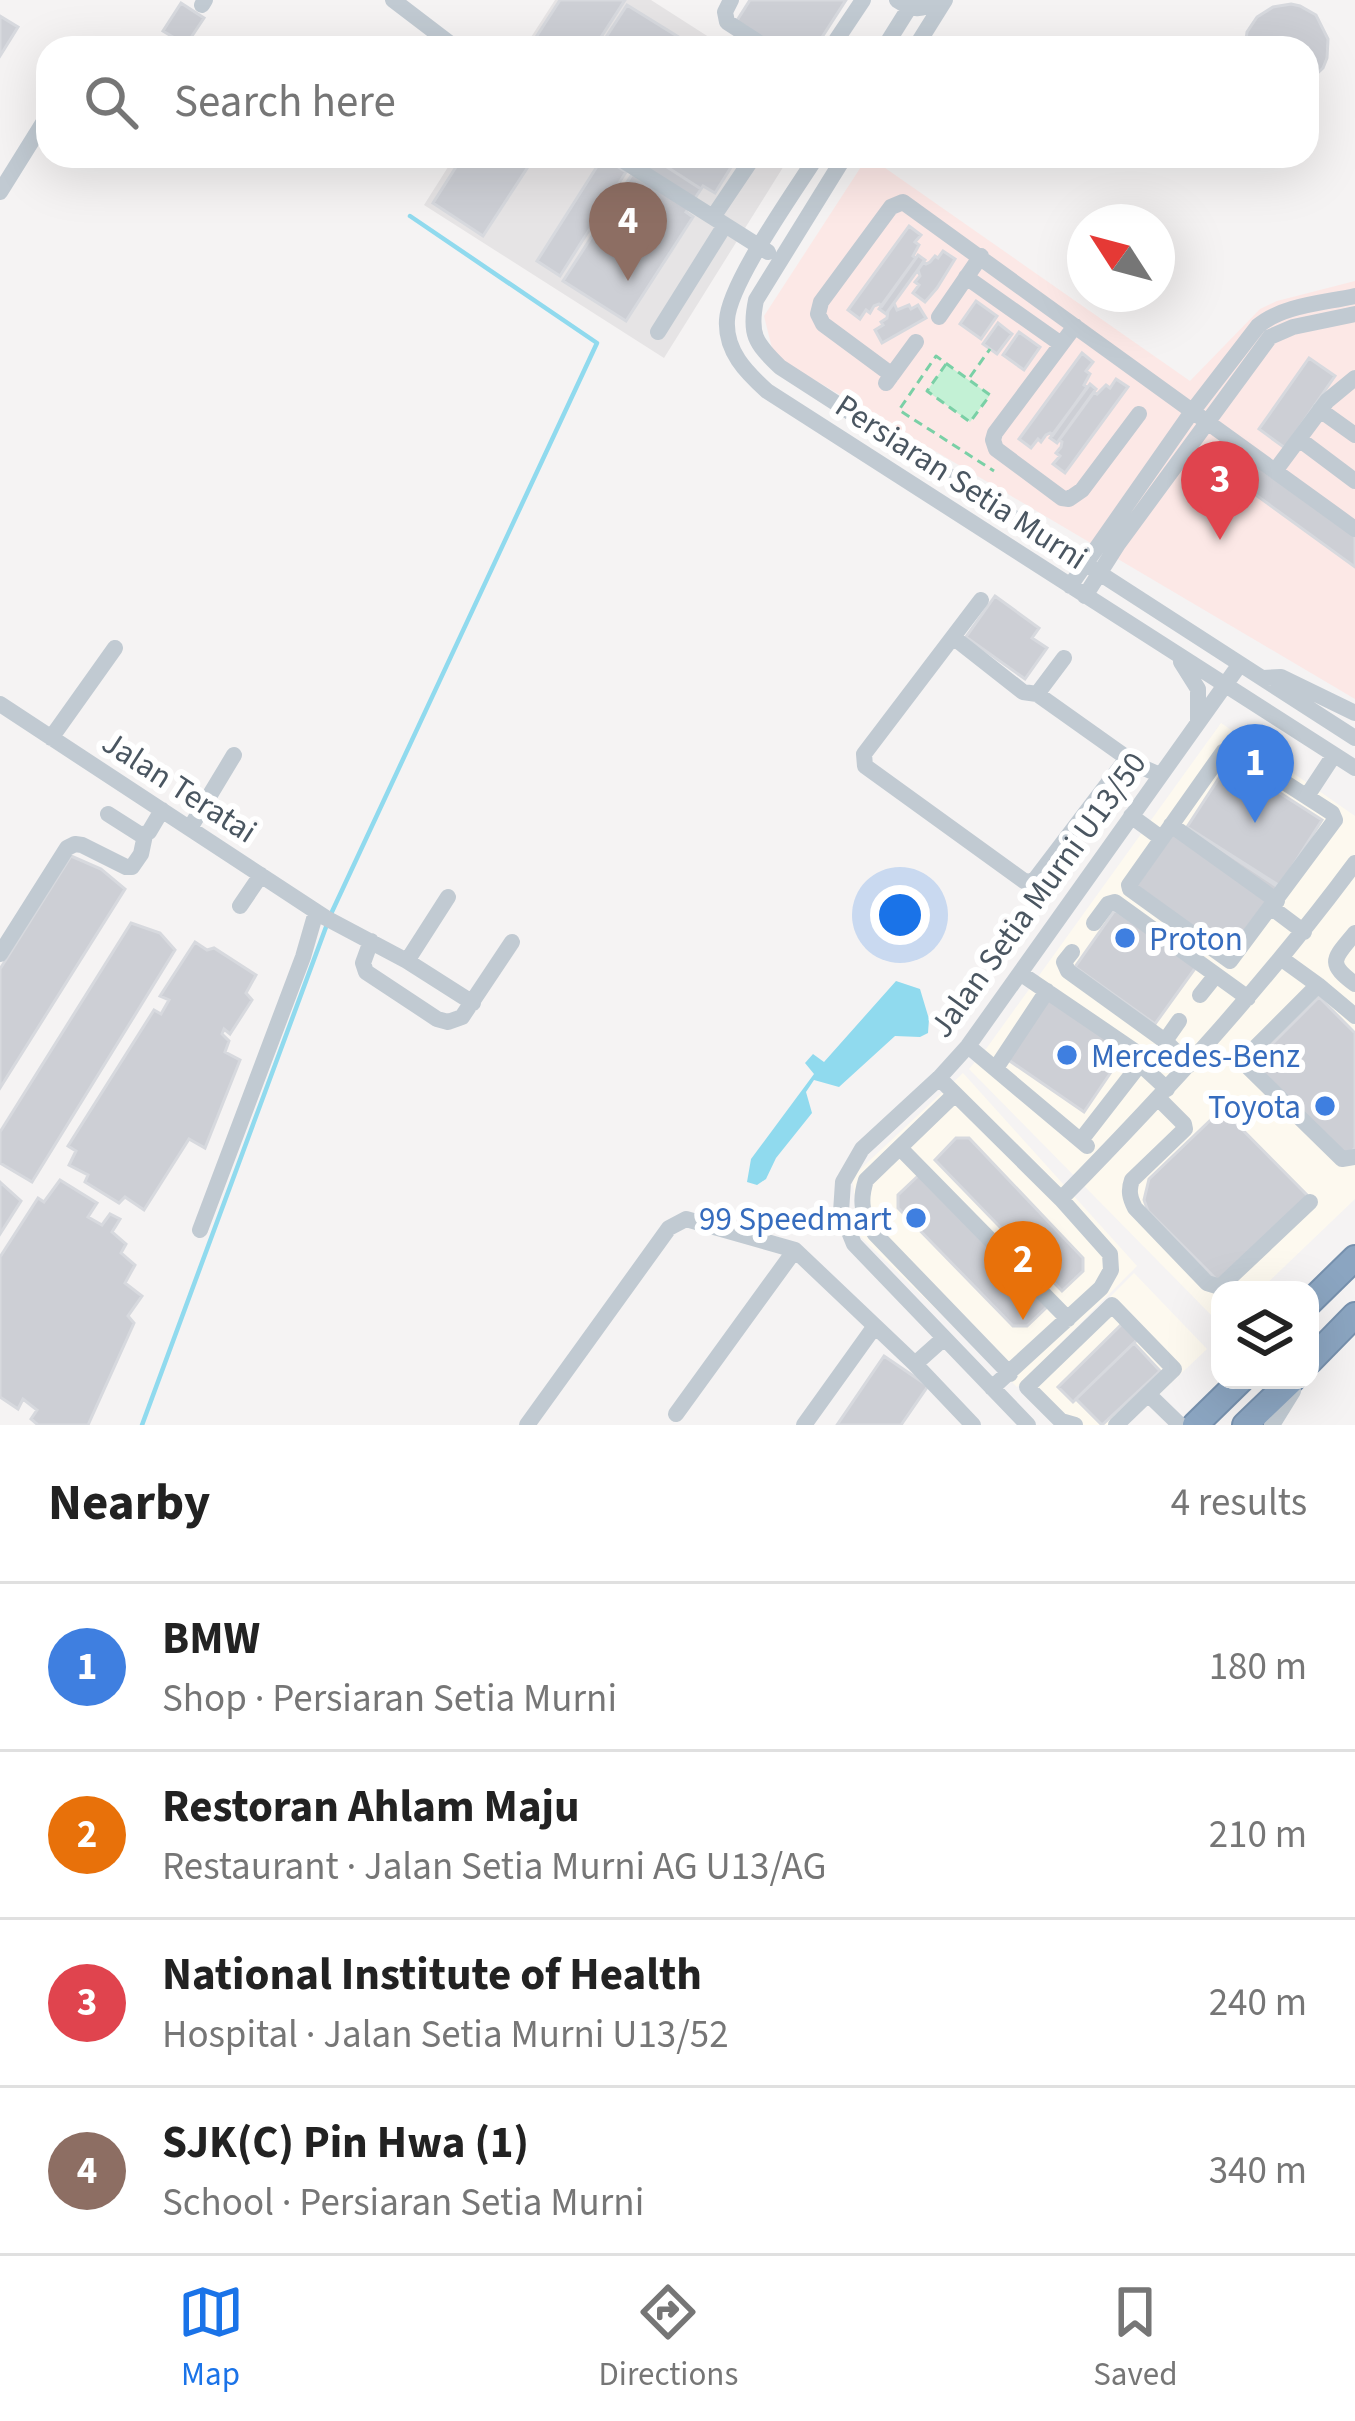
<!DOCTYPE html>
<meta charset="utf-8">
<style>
body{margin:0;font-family:"Source Sans 3",sans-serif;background:#f2f2f2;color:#222}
.controls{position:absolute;right:36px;bottom:36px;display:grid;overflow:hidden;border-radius:24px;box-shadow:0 12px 48px #0002}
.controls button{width:108px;height:108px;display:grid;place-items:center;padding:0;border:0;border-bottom:3px solid #e0e0e0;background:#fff;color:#222;font:60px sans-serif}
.compass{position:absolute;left:1067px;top:204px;width:108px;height:108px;border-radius:50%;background:#fff;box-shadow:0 12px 48px #0002;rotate:306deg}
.you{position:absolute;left:900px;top:915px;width:42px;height:42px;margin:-30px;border:9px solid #fff;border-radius:50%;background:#1a73e8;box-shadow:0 0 0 18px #1a73e833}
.badge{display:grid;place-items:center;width:78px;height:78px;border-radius:50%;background:#1a73e8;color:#fff;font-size:39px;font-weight:700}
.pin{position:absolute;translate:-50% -99px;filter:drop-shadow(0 3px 6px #0008)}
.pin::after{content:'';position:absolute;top:63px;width:42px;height:36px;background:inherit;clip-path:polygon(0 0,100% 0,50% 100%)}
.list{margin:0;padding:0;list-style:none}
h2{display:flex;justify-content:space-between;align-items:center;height:156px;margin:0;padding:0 48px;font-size:51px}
h2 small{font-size:39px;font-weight:400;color:#767676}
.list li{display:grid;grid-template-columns:78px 1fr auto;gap:36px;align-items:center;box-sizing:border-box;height:168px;padding:0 48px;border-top:3px solid #e0e0e0}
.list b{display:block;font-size:45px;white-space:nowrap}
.list p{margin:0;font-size:39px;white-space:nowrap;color:#767676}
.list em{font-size:39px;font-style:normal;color:#767676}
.icon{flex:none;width:66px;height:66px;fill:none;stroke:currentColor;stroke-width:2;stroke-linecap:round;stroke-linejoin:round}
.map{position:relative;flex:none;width:1355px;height:1425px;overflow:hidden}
.search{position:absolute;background:#fff;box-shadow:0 12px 48px #0002;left:36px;right:36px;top:36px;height:132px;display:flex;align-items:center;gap:30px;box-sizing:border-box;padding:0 42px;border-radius:36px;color:#767676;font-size:45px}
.sheet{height:828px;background:#fff}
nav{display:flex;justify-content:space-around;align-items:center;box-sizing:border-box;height:168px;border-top:3px solid #e0e0e0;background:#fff;font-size:33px;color:#767676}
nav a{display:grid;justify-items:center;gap:6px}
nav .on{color:#1a73e8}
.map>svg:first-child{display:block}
.commercial{fill:#fdf9ef}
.education{fill:#e6e4e5}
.medical{fill:#fce8e6}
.green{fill:#c3f1d5}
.water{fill:#90daee}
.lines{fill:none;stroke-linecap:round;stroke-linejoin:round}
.stream{stroke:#90daee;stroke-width:4.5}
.building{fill:#cdcfd5;stroke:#d7d9de;stroke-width:3}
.highway-casing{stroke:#7690ad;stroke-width:28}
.path{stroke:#7ad0a6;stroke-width:3;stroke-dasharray:9 6;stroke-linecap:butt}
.minor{stroke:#c1cad2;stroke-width:16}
.highway{stroke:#8ba5c1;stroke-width:24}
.shop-dot{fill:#3f7fe0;stroke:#fff;stroke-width:4.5}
.labels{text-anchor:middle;stroke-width:12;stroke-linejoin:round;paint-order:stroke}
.street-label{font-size:33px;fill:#4a5661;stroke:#fff}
.shop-label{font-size:33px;fill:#366cbe;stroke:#fff;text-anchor:start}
</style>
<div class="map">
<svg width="1355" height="1425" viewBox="0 0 1355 1425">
<rect width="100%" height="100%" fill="#f5f3f3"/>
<path class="commercial" d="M1221 723 1355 816V1199L1260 1290H1220V1324L969 1069 986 1049Z
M963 1073 1137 1266 1017 1387 860 1236 852 1177Z
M1134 1273 1207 1349 1127 1425H1058L1020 1387Z"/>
<path class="education" d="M555 0H651L726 48H524Z
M455 156H790L664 358 424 205Z"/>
<path class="medical" d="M868 156 1190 381 1260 309 1277 301 1355 281V699L774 356 764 316Z"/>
<path class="green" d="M946 364 990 395 970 422 927 391Z"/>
<path class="water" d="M896 981 920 989 929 1019 928 1033 920 1037 895 1036 839 1087 814 1080 806 1092 812 1113 776 1158 766 1179 757 1185 747 1182 751 1159 814 1074 805 1063 813 1054 824 1062Z"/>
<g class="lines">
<path class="stream" d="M330 916 597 343 410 216
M142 1425 326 927"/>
</g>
<path class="building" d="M560 0H625L594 48H529Z
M750 0H846L815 48H776L736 22Z
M181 3 204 18 186 45 163 31Z
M1291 4 1300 6 1316 15 1328 39 1327 58 1323 68 1307 83V48H1245L1247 32 1257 17 1273 7Z
M627 5 685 41 680 48H650L635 38 629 48H599Z
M0 16 18 27 0 56Z
M463 156H535L483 236 433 203Z
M644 156H650L701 189 686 212 693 217 626 321 563 281Z
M650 156H738L715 193 703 186 701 189Z
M603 157 626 172 560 276 537 261Z
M909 226 921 235 915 242 919 245 913 256 916 258 882 306 879 304 874 306 870 313 866 310 860 319 848 310Z
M943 251 955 259 937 288 925 302 913 293 919 285 915 282 920 276 918 270 923 262 926 264 930 262 935 256 938 258Z
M918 255 925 260 886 314 879 309Z
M976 301 997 316 981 339 960 324Z
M894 303 897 310 909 305 911 309 918 305 926 318 882 343 875 330 883 325 881 322 887 318 888 311Z
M998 323 1012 334 997 354 983 344Z
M1019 332 1040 347 1024 370 1003 355Z
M1082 353 1093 362 1086 371 1090 374 1084 385 1087 387 1053 435 1050 433 1046 435 1041 442 1038 439 1031 448 1019 439Z
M1082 353 1093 362 1086 371 1090 374 1084 385 1087 387 1053 435 1050 433 1046 435 1041 442 1038 439 1031 448 1019 439Z
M1309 358 1335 376 1285 448 1259 429Z
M1116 379 1128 387 1065 473 1053 464 1060 456 1056 453 1061 447 1062 442 1059 440 1094 392 1097 394 1106 385 1110 388Z
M1116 379 1128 387 1065 473 1053 464 1060 456 1056 453 1061 447 1062 442 1059 440 1094 392 1097 394 1106 385 1110 388Z
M1090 384 1096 389 1057 443 1050 438Z
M1243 451 1355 532V567L1227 474Z
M995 596 1039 628 1032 638 1047 648 1025 679 966 637Z
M1230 761 1322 820 1280 886 1187 827Z
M1173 832 1201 849 1207 840 1278 887 1228 953 1136 886Z
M71 856 101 869 125 889 0 1088V969Z
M1115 910 1196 967 1155 1024 1075 967Z
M131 923 160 933 175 950 32 1182 0 1163V1132Z
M195 942 207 950 214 948 256 975 246 993 252 1000 230 1034 224 1029 222 1034 229 1041 225 1052 240 1060 205 1148 189 1139 144 1210 125 1197 119 1203 85 1182 88 1175 69 1165 76 1151 68 1146 154 1010 161 1014 169 1000 160 996Z
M1050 997 1126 1050 1084 1112 1007 1059Z
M1319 997 1355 1033V1148L1346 1157 1253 1063Z
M1222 1109 1309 1197 1220 1283 1148 1211 1144 1200 1149 1179Z
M956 1138H969L1083 1258V1271L1062 1291 935 1160Z
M920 1174 1048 1306 1027 1326H1013L898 1208V1195Z
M60 1180 97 1203 88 1217 102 1225 110 1214 120 1219 112 1232 126 1244 121 1253 135 1265 125 1283 142 1296 128 1316 134 1323 88 1425H38L31 1419 37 1410 23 1399 18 1409 0 1397V1257L38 1198 44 1202Z
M0 1182 21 1201 0 1234Z
M1125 1321 1140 1337 1073 1402 1058 1387Z
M1134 1343 1160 1371 1102 1425 1076 1399Z
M884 1356 928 1386 901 1425H837Z"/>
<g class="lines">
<g class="highway-casing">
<path id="highway" d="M1310 1302 1355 1258
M1310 1361 1355 1315
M1195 1425 1241 1380
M1245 1425 1292 1380"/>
</g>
<path class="path" d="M946 364 927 391 970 422 990 395 936 356 899 410 994 471
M970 377 990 349"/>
<path class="minor" d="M393 0 456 48
M731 0 725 12 727 22 767 48
M897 0C912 10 922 12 936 0
M202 5 205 0
M831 48 863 0
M884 48 914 0
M915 48 945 0
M616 156 768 252
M817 156C795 191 729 283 727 320 725 351 746 372 767 391L1355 768
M845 156 756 300C749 334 755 343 780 367L1355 738
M0 192 48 115
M713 217 754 156
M966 277 1061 344
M939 317 981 256
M1075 326 995 433 993 440 996 449 1062 498 1069 499 1082 490 1139 414
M658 332 725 225
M892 375 823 324 818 314 821 302 891 207 903 202 1355 529
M886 383 916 342
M1320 410 1355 435
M1299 439 1355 481
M1275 471 1327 401 1355 378
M1070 586 1191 413 1258 326C1283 305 1324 303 1355 296
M1085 596 1118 544 1270 337 1293 327 1355 314
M981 600 864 754 865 766 1024 881 1033 882 1128 757
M953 637 1023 692 1037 694 1137 765 1160 775
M1181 662 1198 689V721
M1263 678 1281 677 1355 713
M1037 694 1064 658
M0 704 326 918 407 961 448 897
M51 738 115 648
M1231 748 1332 813 1335 820 1230 961 1130 889 1129 885 1223 752Z
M1307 796 1334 755
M108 814 141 835 149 832 162 810
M1131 816 1161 838
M1171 825 1277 901
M190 828 234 755
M240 906 261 875
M1272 908 1304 932
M1094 923 1108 904 1115 902 1248 998
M1355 933C1335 958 1325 962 1355 984
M371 941 363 963 366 972 437 1019 448 1022 462 1017 512 942
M1072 952 1064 962 1068 971 1165 1041 1189 1065
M0 954 67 848 75 844 82 845 126 867H132L141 854 145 835
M1282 959 1318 985
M407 961 473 1003
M1020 973 1136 1052 1140 1064 1081 1140
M1200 995 1216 975
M1355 1016 1318 985 1249 1054 1247 1066 1342 1159 1355 1157
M1165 1041 1179 1021
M968 1046 1087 1146
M1140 1064 1167 1089
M996 1068 1047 991
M939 1078 1061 1199 1110 1254 1111 1270 1101 1288 992 1388
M955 1094 866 1180C859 1202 862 1215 875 1234L1010 1374
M1159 1099 1184 1124 1185 1129 1132 1180C1128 1191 1130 1198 1135 1208L1207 1283 1220 1287 1310 1202
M900 1148 1068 1319
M1061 1199C1166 1092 1266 983 1355 863
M200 1230 303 957 316 912
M915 1364 943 1339
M1148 1394 1180 1425
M676 1414 795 1250
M527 1425 669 1228 686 1219 795 1250 915 1364 973 1425
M804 1425 875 1326
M1028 1425 854 1244 841 1212 843 1182 862 1149 939 1078 968 1046 1240 664
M1075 1425 1061 1421 1027 1387 1112 1305 1174 1369 1116 1425
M1272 1425 1293 1391"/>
<use href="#highway" class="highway"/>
</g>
<g class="shop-dot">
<circle cx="1125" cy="938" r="12"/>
<circle cx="1067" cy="1055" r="12"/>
<circle cx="1325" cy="1106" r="12"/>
<circle cx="916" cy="1218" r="12"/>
</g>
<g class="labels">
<g class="street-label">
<text transform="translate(962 481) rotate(33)" y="12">Persiaran Setia Murni</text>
<text transform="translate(180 786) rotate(33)" y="12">Jalan Teratai</text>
<text transform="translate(1037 894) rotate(-54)" y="12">Jalan Setia Murni U13/50</text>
</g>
<g class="shop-label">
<text x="1149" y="950">Proton</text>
<text x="1091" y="1067">Mercedes-Benz</text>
<text x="1301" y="1118" text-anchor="end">Toyota</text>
<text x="892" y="1230" text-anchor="end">99 Speedmart</text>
</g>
</g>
</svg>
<div class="controls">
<button><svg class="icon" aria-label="layers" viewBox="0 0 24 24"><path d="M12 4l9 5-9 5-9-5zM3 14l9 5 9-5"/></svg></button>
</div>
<svg class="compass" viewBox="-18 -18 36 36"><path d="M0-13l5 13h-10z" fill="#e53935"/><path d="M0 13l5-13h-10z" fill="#767676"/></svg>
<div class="you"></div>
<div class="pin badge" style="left:1255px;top:823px;background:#3f7fe0">1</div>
<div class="pin badge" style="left:1023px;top:1320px;background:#e8710a">2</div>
<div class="pin badge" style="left:1220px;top:540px;background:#e0444e">3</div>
<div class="pin badge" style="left:628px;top:281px;background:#8d6e63">4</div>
<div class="search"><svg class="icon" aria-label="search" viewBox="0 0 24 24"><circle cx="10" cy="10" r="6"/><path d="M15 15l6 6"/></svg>Search here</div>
</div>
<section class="sheet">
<h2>Nearby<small>4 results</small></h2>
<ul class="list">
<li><span class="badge" style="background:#3f7fe0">1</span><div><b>BMW</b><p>Shop · Persiaran Setia Murni</p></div><em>180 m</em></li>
<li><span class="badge" style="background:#e8710a">2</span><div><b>Restoran Ahlam Maju</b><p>Restaurant · Jalan Setia Murni AG U13/AG</p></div><em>210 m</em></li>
<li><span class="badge" style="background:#e0444e">3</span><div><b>National Institute of Health</b><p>Hospital · Jalan Setia Murni U13/52</p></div><em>240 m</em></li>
<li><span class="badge" style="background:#8d6e63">4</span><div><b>SJK(C) Pin Hwa (1)</b><p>School · Persiaran Setia Murni</p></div><em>340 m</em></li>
</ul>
</section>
<nav>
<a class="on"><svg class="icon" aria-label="map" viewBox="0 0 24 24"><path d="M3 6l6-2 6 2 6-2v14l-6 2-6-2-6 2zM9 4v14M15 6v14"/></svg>Map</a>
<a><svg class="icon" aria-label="directions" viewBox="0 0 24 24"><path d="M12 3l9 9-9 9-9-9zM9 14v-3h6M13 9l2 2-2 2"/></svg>Directions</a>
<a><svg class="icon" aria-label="saved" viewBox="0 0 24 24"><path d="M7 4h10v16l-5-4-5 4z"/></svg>Saved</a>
</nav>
